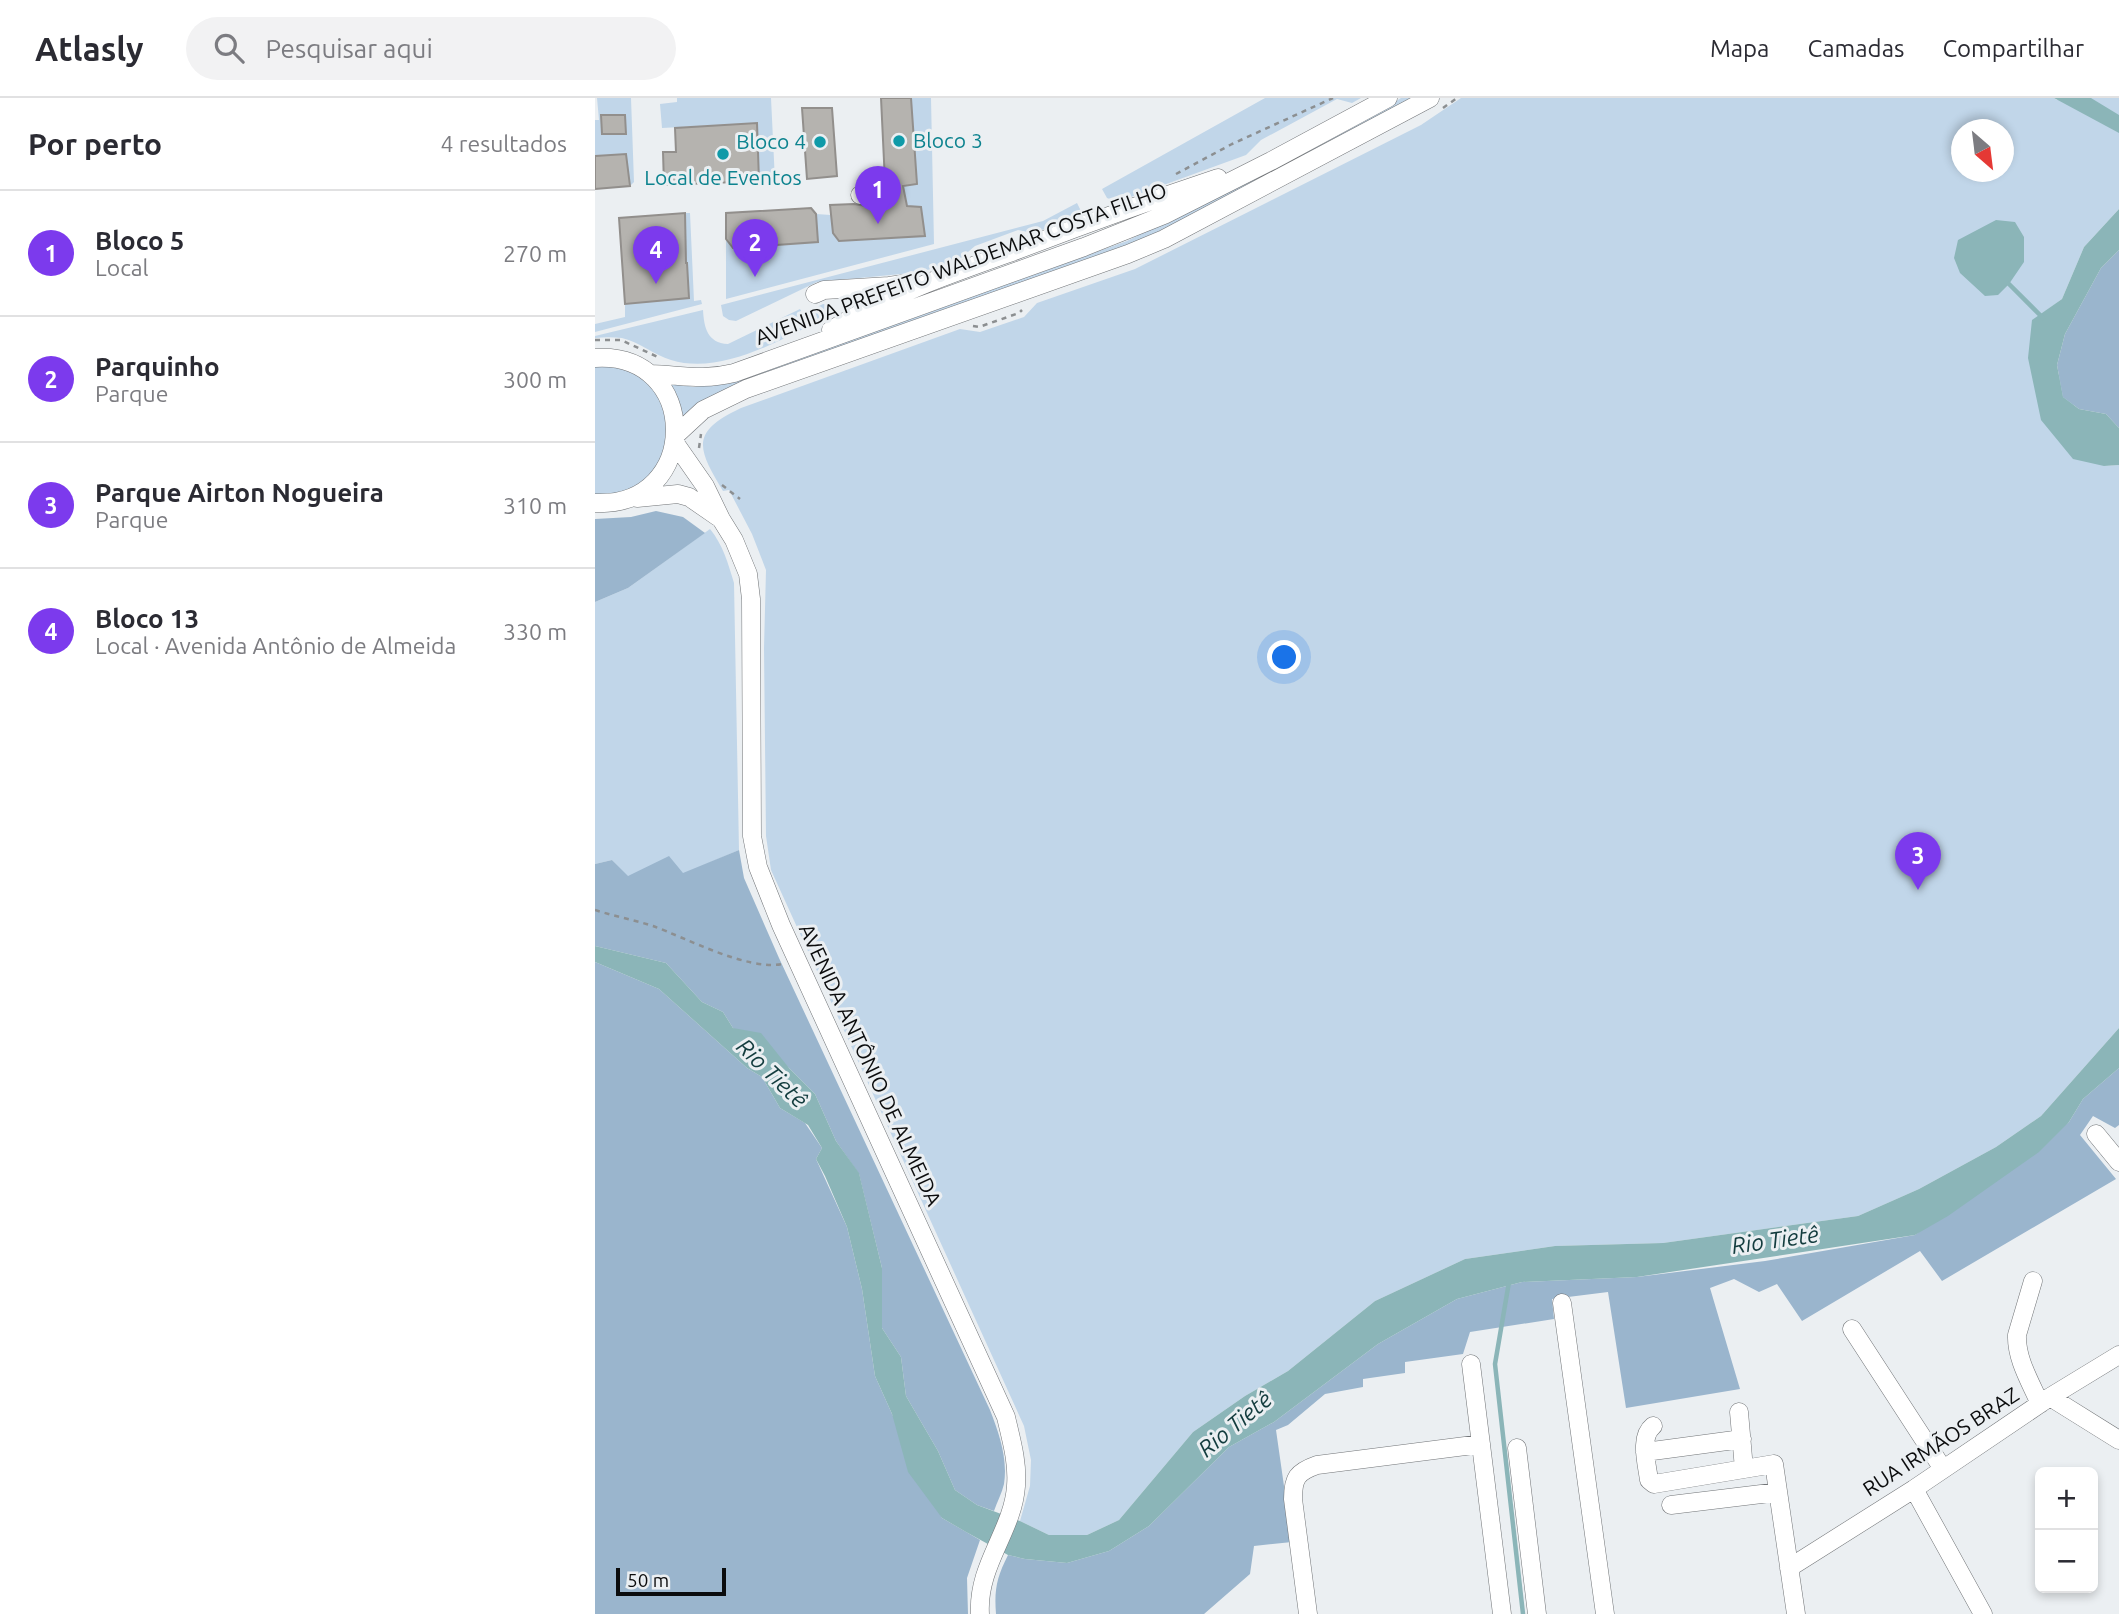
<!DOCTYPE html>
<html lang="pt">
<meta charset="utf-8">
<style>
body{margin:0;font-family:Ubuntu,sans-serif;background:#f2f2f3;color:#2b2b33}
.controls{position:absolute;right:21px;bottom:21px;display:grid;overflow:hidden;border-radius:10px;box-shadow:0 4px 10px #0003}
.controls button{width:63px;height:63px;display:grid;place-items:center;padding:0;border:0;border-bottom:2px solid #e1e1e2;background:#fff;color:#2b2b33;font:35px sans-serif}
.compass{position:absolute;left:1356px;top:21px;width:63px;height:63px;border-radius:50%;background:#fff;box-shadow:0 4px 10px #0003;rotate:152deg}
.scale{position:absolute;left:21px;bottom:18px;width:110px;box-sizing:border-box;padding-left:7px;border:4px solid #0b0c0d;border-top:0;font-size:19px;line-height:24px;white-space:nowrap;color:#0b0c0d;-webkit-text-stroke:5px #ebeff2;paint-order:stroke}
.you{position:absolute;left:690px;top:560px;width:24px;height:24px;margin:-18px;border:5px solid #fff;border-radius:50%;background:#1a73e8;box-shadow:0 0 0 10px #1a73e833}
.badge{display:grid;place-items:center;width:46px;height:46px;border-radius:50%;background:#7c3aed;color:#fff;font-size:23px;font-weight:700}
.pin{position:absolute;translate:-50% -58px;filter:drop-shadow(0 2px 4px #0008)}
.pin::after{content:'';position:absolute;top:37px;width:24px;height:21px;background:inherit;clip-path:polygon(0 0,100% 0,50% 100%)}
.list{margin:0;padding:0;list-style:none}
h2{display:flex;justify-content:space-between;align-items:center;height:91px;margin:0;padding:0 28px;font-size:30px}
h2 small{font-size:23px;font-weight:400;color:#7c7c81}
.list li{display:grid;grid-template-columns:46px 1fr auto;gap:21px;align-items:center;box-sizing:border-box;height:126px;padding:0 28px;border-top:2px solid #e1e1e2}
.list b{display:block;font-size:26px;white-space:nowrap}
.list p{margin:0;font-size:23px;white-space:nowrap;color:#7c7c81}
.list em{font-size:23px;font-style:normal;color:#7c7c81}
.icon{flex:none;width:38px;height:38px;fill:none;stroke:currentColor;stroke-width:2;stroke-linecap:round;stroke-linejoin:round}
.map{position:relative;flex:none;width:1524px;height:1516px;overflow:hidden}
header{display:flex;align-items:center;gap:42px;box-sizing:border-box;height:98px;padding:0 35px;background:#fff;border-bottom:2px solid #e1e1e2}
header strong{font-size:33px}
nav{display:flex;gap:38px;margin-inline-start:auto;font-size:24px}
.search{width:490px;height:63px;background:#f2f2f3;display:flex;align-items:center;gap:18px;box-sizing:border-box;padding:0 24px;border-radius:38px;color:#7c7c81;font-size:26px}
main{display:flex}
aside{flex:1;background:#fff}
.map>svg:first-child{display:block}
.green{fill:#c1d6e9;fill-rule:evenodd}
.forest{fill:#9ab5cd}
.water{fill:#8bb5b8}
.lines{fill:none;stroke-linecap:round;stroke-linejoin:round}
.stream{stroke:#8bb5b8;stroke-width:4.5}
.building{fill:#b5b3af;stroke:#928f8c;stroke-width:2}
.minor-casing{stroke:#717477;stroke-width:19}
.path{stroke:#8c8f91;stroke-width:2.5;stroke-dasharray:5 5;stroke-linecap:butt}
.minor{stroke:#fff;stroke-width:18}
.culture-dot{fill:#0f9aa8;stroke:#ebeff2;stroke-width:2.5}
.labels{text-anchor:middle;stroke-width:6;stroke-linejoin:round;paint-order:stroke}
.culture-label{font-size:21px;fill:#0d838f;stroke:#ebeff2;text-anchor:start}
.street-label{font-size:21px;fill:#0b0c0d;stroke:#ebeff2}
.water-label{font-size:23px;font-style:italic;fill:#133c3e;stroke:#ebeff2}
</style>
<header>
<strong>Atlasly</strong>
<div class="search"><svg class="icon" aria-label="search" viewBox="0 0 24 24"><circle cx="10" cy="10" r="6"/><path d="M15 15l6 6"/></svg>Pesquisar aqui</div>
<nav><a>Mapa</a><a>Camadas</a><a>Compartilhar</a></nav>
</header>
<main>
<aside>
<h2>Por perto<small>4 resultados</small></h2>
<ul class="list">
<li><span class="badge">1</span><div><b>Bloco 5</b><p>Local</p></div><em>270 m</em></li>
<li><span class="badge">2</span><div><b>Parquinho</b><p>Parque</p></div><em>300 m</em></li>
<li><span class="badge">3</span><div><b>Parque Airton Nogueira</b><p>Parque</p></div><em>310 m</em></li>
<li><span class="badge">4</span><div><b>Bloco 13</b><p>Local · Avenida Antônio de Almeida</p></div><em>330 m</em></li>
</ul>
</aside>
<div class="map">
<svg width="1524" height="1516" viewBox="0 0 1524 1516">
<rect width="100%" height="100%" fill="#ebeff2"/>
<path class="green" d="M2 0H36L39 84 35 88 0 58V22H4Z
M82 0H176L180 83H164L162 25 67 30 65 6 82 4Z
M316 0H336L339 146 131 201V141L138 150 223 144 221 116 236 117 244 143 330 138 326 110 290 105V89L322 86Z
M670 0H766L757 5 742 1 666 42 651 57 522 104 512 100 507 91Z
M806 0H824L534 150 122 295 107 304 88 319 80 294 73 284 98 289 130 286 532 143 768 24Z
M866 0H1459L1462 2 1466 0H1524V111L1489 149 1467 201 1437 223 1509 368 1524 367V930L1446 1018 1401 1049 1324 1091 1263 1118 1068 1145 960 1148 870 1161 780 1203 693 1273 650 1298 598 1334 524 1422 492 1437H454L425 1423 435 1388 436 1362 429 1328 176 772 171 738 169 550 171 472 157 436 134 392 128 393C102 350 95 334 146 310L365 231 385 234 429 219 442 205 540 171 826 27ZM1366 32H1408V74H1366Z
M482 105 487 115 479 121 438 135 423 132 380 148 366 160 327 174 222 184 141 223 134 222 128 218 126 207 448 123Z
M90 115H95L99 203 106 202 107 206 0 234V226L30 219V206L94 200 92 165 28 171Z
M228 206 235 207 238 211 234 218C189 240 127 278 76 262 59 257 45 244 27 240 18 239 9 239 0 240V238L108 212C109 229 112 245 133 246L205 211 208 216Z
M0 264 34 268 71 303 72 353 52 382 25 395 0 396Z
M115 431C128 447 133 465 139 485L144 752 88 776 32 778 17 762 0 766V504L33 490Z"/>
<path class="forest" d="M1524 152V330L1511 316 1484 311 1468 299 1462 267 1470 236 1506 170Z
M61 413 88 419 110 435 33 490 0 504V421L36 419Z
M144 752 149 780 184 860 395 1312C404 1335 413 1361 409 1386 407 1395 402 1404 399 1413L382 1407 360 1392 343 1353 311 1298 306 1259 287 1230V1170L264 1076 241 1043 220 996 194 970 138 930 128 914 107 904 71 865 0 848V766L17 762 33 778 74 758 88 775Z
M0 864 64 891 152 970 167 979 185 1010 210 1025 227 1050 221 1061 252 1129 267 1191 280 1278 297 1316 347 1420 385 1442 372 1480 373 1516H0Z
M1524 970V1027L1520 1030 1498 1018 1485 1037 1521 1081 1347 1183 1325 1153 1207 1223 1182 1186 1164 1194 1139 1181 1115 1190 1145 1291 1031 1310 1013 1194 957 1201 959 1221 875 1234 868 1256 810 1264V1275L768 1281V1289L730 1296 693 1327 681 1332 697 1444 659 1448 655 1476 609 1516H401C399 1491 402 1479 413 1457L430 1461 472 1465 514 1453 554 1428 634 1349 679 1324 783 1246 862 1201 927 1184 1042 1179 1170 1163 1320 1137 1474 1024 1488 1001Z"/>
<path class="water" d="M1459 0H1496L1524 17V35Z
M1524 111V152L1506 170 1470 236 1462 267 1468 299 1484 311 1511 316 1524 330V367L1509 368 1478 361 1446 322 1433 260 1437 222 1467 201 1489 149Z
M1401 122 1420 124 1429 139V164L1414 186 1403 197 1390 198 1365 175 1359 160 1363 142Z
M0 848 71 865 107 904 128 914 138 930 166 935 194 970 220 996 241 1043 264 1075 287 1170V1230L306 1259 311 1298 343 1353 360 1392 382 1407 425 1423 454 1437H492L524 1422 598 1334 650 1298 693 1273 780 1203 870 1161 960 1148 1068 1145 1263 1118 1324 1091 1401 1049 1446 1018 1524 930V970L1488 1001 1474 1024 1444 1054 1353 1118 1320 1137 1042 1179 927 1184 862 1201 783 1246 679 1324 634 1349 554 1428 514 1453 472 1465 430 1461 413 1457 371 1434 347 1420 313 1374 297 1316 280 1278 267 1191 252 1129 230 1078 221 1061 227 1050 213 1027 185 1010 167 979 152 970 64 891 0 864Z"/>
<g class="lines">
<path class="stream" d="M1414 186 1448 220
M914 1184 900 1266 928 1516"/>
</g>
<path class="building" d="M286 0H316L322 86 308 88 312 108 326 109 330 138 244 143 238 135 235 107 259 106 271 108 278 106 291 105Z
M207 10H237L242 78 212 81Z
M6 17H30L31 36H7Z
M162 25 164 83 69 87 68 54H81L80 30Z
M31 56 35 88 0 91V58Z
M216 110 221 116 223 144 138 150 131 141V115Z
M90 115 91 165H92L94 200 30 206 24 120Z"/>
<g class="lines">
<g class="minor-casing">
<path id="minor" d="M265 97H271L277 91
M220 196 229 192 294 188 315 185
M236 232C292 198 355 176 417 154 485 128 554 103 623 80
M0 260C106 253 107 410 0 405
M55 276C88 277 106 283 139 275L489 149 569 117 676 63 793 0
M81 337 108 312 151 291 533 156 569 141 835 0
M80 345 110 388 126 421 139 442 153 476 156 501 157 738 163 769 186 827 411 1319C416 1341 423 1364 421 1388 418 1433 382 1467 385 1516
M42 400 83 396 94 399 123 419
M1501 1036 1524 1064
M1438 1183 1422 1237C1421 1261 1436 1285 1445 1306
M967 1205 1010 1516
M1257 1231 1348 1371
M876 1266 907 1516
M1455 1299 1524 1342
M1058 1328C1044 1339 1052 1366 1054 1382L1059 1386 1149 1371 1144 1314
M922 1350 942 1516
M1050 1354 1147 1341
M1149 1371 1179 1366 1201 1516
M1319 1391 1388 1516
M1076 1407 1183 1394
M1194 1470 1319 1391 1455 1299 1524 1257
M713 1516 698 1401C698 1380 702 1374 722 1367L886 1346"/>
</g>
<path class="path" d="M848 10 862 0
M581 76 637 46 738 0
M378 228 384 229 424 215 427 212
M0 242H26L65 260
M104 350 106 336
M127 387 145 401
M0 812C19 818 39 822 58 828 91 840 153 873 187 866"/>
<use href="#minor" class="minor"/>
</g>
<g class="culture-dot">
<circle cx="304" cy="43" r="7"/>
<circle cx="225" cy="44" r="7"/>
<circle cx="128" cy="56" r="7"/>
</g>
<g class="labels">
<g class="culture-label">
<text x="318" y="50">Bloco 3</text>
<text x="211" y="51" text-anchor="end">Bloco 4</text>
<text x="128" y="87" text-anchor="middle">Local de Eventos</text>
</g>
<g class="street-label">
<text transform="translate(366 166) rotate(-20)" y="7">AVENIDA PREFEITO WALDEMAR COSTA FILHO</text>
<text transform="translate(275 967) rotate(65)" y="7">AVENIDA ANTÔNIO DE ALMEIDA</text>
<text transform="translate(1346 1344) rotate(-33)" y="7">RUA IRMÃOS BRAZ</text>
</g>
<g class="water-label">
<text transform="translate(177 975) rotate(44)" y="8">Rio Tietê</text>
<text transform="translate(1180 1142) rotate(-8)" y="8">Rio Tietê</text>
<text transform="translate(640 1326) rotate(-40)" y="8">Rio Tietê</text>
</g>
</g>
</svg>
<div class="controls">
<button>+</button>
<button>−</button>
</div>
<svg class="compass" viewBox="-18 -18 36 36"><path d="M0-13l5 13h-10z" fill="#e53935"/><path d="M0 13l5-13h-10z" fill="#7c7c81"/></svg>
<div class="scale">50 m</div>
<div class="you"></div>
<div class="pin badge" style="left:283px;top:126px">1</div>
<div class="pin badge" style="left:160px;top:179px">2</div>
<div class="pin badge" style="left:1323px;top:792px">3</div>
<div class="pin badge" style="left:61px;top:186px">4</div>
</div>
</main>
